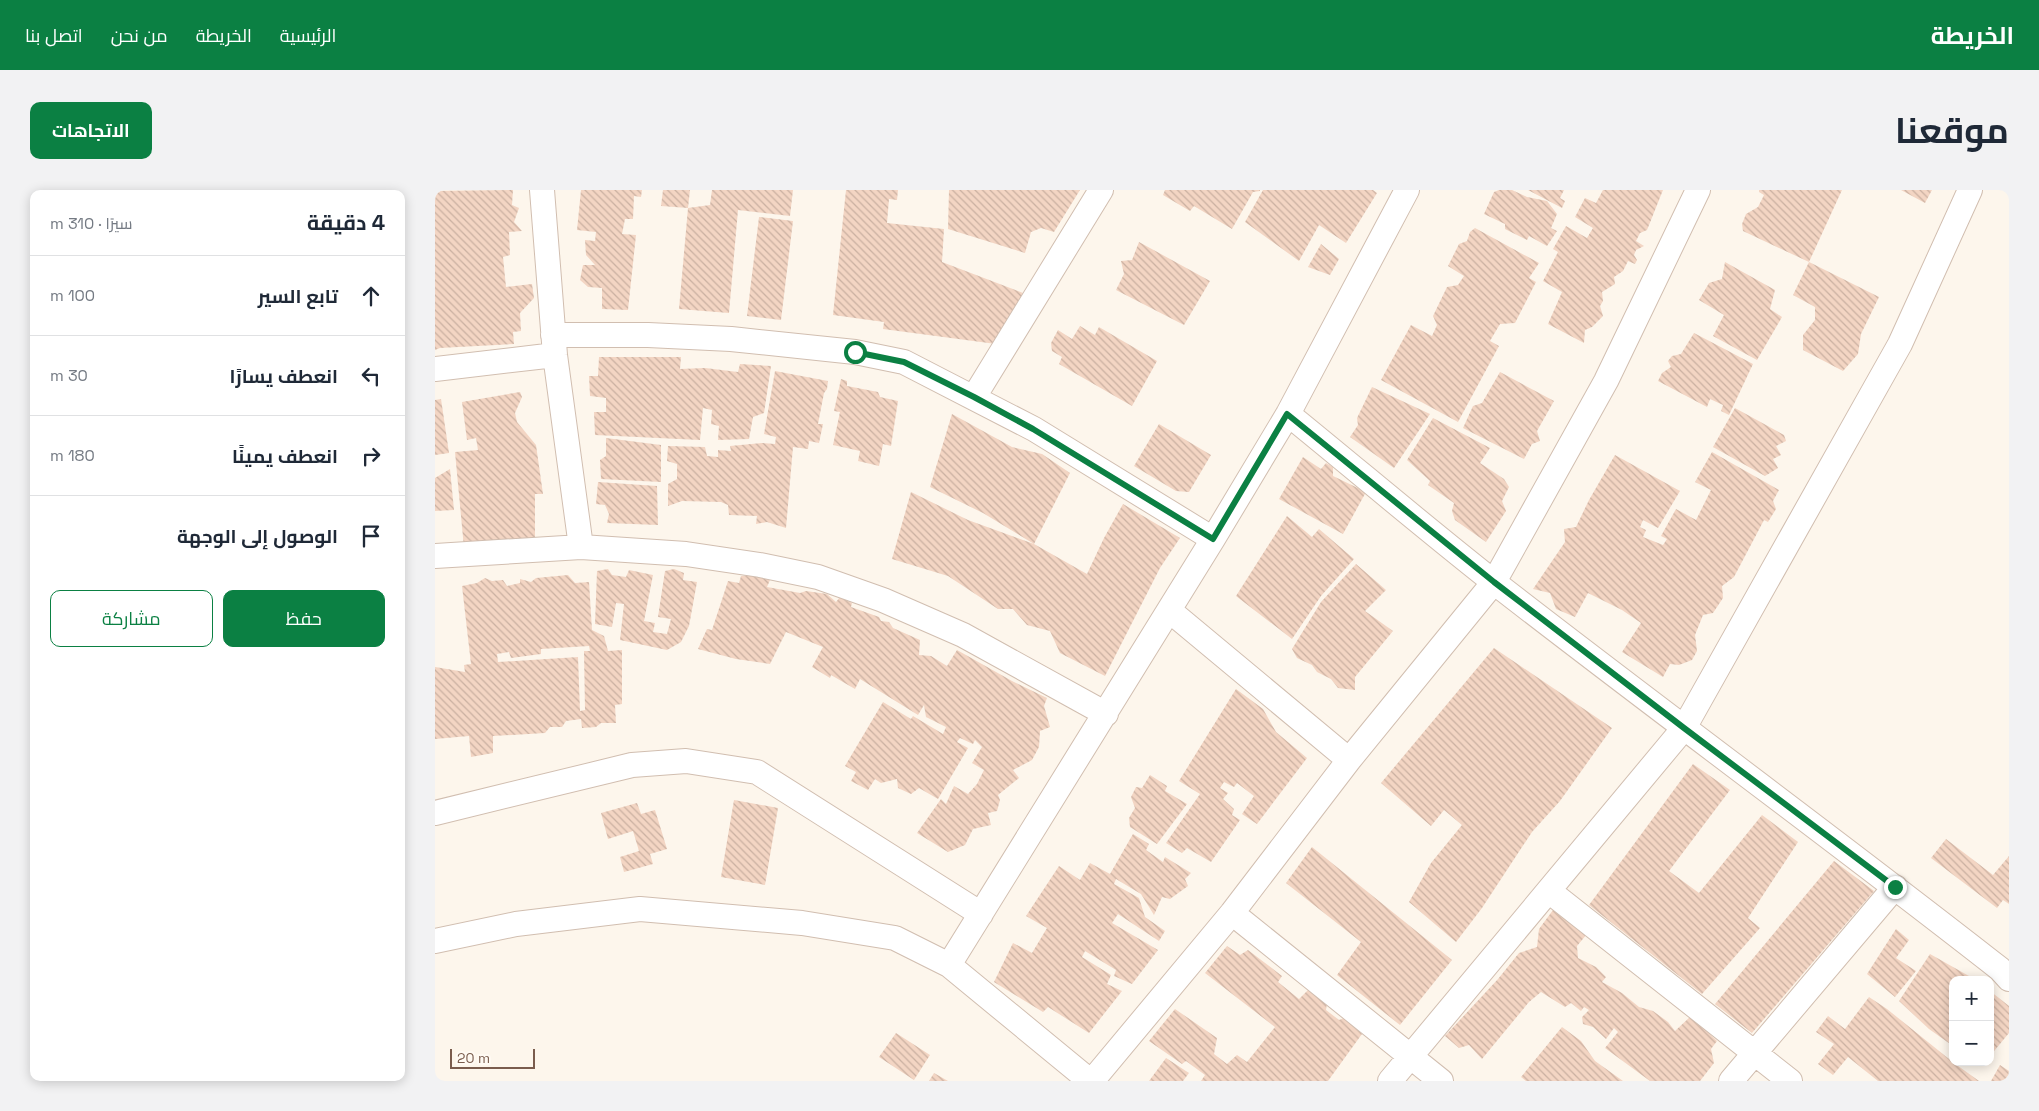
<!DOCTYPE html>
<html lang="ar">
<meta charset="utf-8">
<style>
body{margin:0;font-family:"Space Grotesk",Cairo,sans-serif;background:#f2f2f3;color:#1f2937;direction:rtl}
.controls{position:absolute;right:15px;bottom:15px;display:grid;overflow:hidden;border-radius:10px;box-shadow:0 2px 12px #0003}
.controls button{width:45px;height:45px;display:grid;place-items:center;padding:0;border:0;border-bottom:1px solid #e0e1e3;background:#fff;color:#1f2937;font:25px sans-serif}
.scale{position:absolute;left:15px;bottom:12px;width:85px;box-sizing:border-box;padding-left:5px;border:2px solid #7a5c4d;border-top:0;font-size:14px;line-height:18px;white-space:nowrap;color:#7a5c4d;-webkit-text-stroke:4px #fffaf3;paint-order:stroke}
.stop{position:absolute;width:15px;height:15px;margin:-11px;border:4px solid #0b8043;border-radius:50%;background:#fff}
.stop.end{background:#0b8043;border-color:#fff;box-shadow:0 1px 5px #0008}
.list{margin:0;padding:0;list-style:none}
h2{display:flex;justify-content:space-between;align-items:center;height:65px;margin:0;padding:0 20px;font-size:21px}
h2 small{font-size:16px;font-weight:400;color:#747a83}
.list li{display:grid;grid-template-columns:32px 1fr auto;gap:15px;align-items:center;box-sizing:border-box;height:80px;padding:0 20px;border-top:1px solid #e0e1e3}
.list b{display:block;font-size:19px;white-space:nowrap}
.list em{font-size:16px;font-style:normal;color:#747a83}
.actions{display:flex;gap:10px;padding:15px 20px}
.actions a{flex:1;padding:11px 0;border:1px solid #0b8043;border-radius:10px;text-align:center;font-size:18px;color:#0b8043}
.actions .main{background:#0b8043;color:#fff}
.icon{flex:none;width:28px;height:28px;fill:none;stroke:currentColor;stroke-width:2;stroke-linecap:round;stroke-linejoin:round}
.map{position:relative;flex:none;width:1574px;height:891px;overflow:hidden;direction:ltr;border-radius:10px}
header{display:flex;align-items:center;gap:30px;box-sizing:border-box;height:70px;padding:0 25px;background:#0b8043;color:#fff}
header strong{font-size:24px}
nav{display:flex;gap:28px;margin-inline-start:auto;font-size:18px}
.intro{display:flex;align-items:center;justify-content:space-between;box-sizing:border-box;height:120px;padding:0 30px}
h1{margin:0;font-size:35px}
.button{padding:12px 22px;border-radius:10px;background:#0b8043;color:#fff;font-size:18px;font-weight:700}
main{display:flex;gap:30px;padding:0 30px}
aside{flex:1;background:#fff;border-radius:10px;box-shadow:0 2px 12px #0003}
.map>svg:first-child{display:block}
.building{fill:url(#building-back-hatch);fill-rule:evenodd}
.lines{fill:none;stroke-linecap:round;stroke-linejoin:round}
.street-casing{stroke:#d1beb0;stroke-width:26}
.street{stroke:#fff;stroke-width:24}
.route{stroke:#0b8043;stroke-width:6}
</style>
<header>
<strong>الخريطة</strong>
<nav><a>الرئيسية</a><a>الخريطة</a><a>من نحن</a><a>اتصل بنا</a></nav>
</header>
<div class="intro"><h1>موقعنا</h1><a class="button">الاتجاهات</a></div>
<main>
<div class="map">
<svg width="1574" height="891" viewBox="0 0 1574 891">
<defs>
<pattern id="building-back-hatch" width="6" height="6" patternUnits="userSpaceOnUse" patternTransform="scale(1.25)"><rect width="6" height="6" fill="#f3d5c3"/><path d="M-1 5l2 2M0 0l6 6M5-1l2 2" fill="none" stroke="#cab0a1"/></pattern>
</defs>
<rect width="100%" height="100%" fill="#fdf6ec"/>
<path class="building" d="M78 0 77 15 84 18 79 32 87 41 74 42 75 65 68 67 71 97 97 94 99 108 85 123 86 141 78 142 79 154 5 158 0 160V1Z
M146 0H207L206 7 199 6 198 29H190L187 44 201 45 193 120 167 119V98L153 97 145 90 148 75H160L151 65 150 50 160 51 161 42 142 40Z
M228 0H255L253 18 275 15 277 0H358L355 26 303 20 294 123 244 119 253 18 226 16Z
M411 0H463L462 10 454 9 452 33 509 39 507 72 588 103 561 154 448 139 449 132 398 125Z
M514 0H645L619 42 606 38 596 42 590 63 513 39Z
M730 0H825V1L818 2 797 39 759 16 755 21 728 5Z
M828 0H938L942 3 911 53 884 35 864 71 810 32Z
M1064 0H1077L1092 7 1112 11 1122 24 1116 38 1122 41 1112 56 1094 46 1092 50 1070 39V34L1049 24 1059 2Z
M1093 0H1129L1125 8 1130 11 1127 18Z
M1168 0H1228L1212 40 1205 43 1201 51 1209 56 1201 60 1199 65 1202 70 1200 74 1193 71 1188 81 1179 87 1180 94 1167 102 1168 111 1165 116 1168 126 1157 137 1150 140 1149 153 1113 134 1127 102 1108 91 1123 62 1118 59 1131 36 1152 48 1158 38 1140 27 1150 8 1161 13Z
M1324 0H1407L1374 72 1308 41 1307 34 1311 24 1323 17 1329 5 1324 2Z
M1466 0H1497L1490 13Z
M324 27 358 31 346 130 312 126Z
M1040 38 1104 73 1094 88 1101 92 1080 133 1065 134 1055 151 1064 156 1023 232 946 190 976 135 997 146 1002 135 998 126 1012 97 1023 95 1029 86 1013 76 1024 54 1032 51 1035 42Z
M704 52 775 91 749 135 681 100 689 84 686 71 697 70Z
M886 54 904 69 895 85 873 77Z
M1290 72 1340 100 1335 119 1347 127 1322 170 1278 146 1289 125 1264 110 1274 93 1287 89Z
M1374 72 1444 107 1426 144 1423 164 1408 181 1368 160V145L1380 130V117L1358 105Z
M645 136 660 145 664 137 722 171 697 216 624 174 627 167 617 161 616 153 623 140 637 149Z
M1259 143 1318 174 1294 225 1286 221 1288 215 1275 209 1272 217 1223 191 1227 183 1236 177 1233 171 1237 166 1246 164Z
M164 167H246L245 179 270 178 303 182 305 174 336 176 329 223 318 227 314 249 283 250 284 236 276 234 277 220 268 218 265 250 160 245 159 222H171V208L155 206 154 186H163Z
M340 181 393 191 392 199 389 203 383 234H388L384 253 374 251 373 259 358 257 351 338 332 332 321 334 322 326 294 325 293 315 286 312 247 311 233 316V294L242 289V274L232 271 233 256 270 257 272 266 283 267V260L296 261 295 256 327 253 340 254 341 247 329 244Z
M1065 182 1119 211 1102 241 1105 251 1097 254 1089 269 1028 238 1038 216 1047 213Z
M406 189 412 191V196L443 202 445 207 463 211 456 256 448 254 444 276 423 271 425 261 398 255 405 222 399 221Z
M937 197 995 224 959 278 915 247 923 235 922 228Z
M85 202 87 207 80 223 82 232 101 255 108 304H100V352L29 358 20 262 43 260 41 248 32 250 27 212Z
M6 209 14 263 0 265V210Z
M1300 218 1349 245 1351 251 1341 256 1346 265 1338 269 1343 278 1330 286 1278 257Z
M517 224 577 257 607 264 635 283 599 354 652 384 669 348 688 314 745 348 725 378 670 486 625 463 615 441 592 435 578 419H563L513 386 457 369 476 302 533 330 599 354 548 323 495 297Z
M998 228 1055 258 1045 273 1069 289 1074 297 1067 311 1071 321 1051 352 1020 330 1017 321 1019 313 993 295 995 291 972 270Z
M724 234 776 265 754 302 741 301 699 276Z
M171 248 226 255V292L166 289 165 270 171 266Z
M1277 262 1344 300 1338 311 1341 319 1333 332 1329 330 1299 387 1287 396 1288 408 1278 423 1268 425 1260 445 1262 461 1257 470 1244 475 1235 474 1228 487 1187 462 1206 433 1187 420 1153 403 1140 427 1121 419 1115 403 1098 399 1130 352 1129 339 1141 337 1154 310 1180 265 1245 301 1223 338 1208 330 1205 337 1211 340 1208 347 1228 355 1232 349 1226 346 1241 319 1261 330 1276 300 1260 292Z
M868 267 886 279 891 273 898 277V286L931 302 908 344 844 309Z
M15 279 19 320 0 321V288Z
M163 292 222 296 223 335 172 333 174 324 170 315 161 314Z
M852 326 877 347 884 339 919 369 886 406 857 449 801 406Z
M921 374 951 400 930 421 958 441 920 487V500L903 498 896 489 882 482 877 475 862 468 857 459 886 412Z
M173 379 177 385 191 387 194 380 218 385 209 431 220 433 218 442 232 444 236 429 223 427 230 381 239 379 249 383 248 390 262 392 254 436 246 452 232 460 185 450 189 414 181 413 177 437 160 434 162 381Z
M133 385 140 393 154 392 157 440 169 446 173 461 187 460V514L180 515 181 533H166L161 537 147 538 146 529 131 531 127 537H115L110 543 58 546V563L36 567 34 546 0 549V477L30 482 29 475 36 474 27 396 42 393 50 388 57 391 68 390 72 396 85 393V389L96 392 101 388ZM154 456 155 461H149L150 520 145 521 143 467 63 472 62 464 74 462 76 468 106 464V459Z
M321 385 335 390 332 397 365 403 371 401 392 404 401 412 405 407 417 413 416 417 444 427 446 431 454 432 458 438 485 450 484 465 496 466 512 476 522 460 577 491 612 508 609 516 615 537 605 541 604 557 597 570 578 580 584 588 563 605 565 610 562 621 553 623 556 635 538 639 530 655 513 662 482 643 506 609 511 614 519 596 533 604 542 594 549 580 537 573 547 557 540 550 538 554 525 548 522 552 533 558 503 609 484 598 476 604 463 598 462 589 446 593 440 589 433 600 416 591 421 582 410 576 448 512 476 529 478 526 508 544 511 537 491 527 489 515 483 525 425 489 420 499 396 485 395 488 377 477 388 457 351 442 335 474 301 469 263 459 272 439 277 440 293 391 304 393 306 386Z
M1059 458 1177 538 1125 611 1097 642 1047 718 1021 752 974 712 996 673 1027 635 1009 620 996 636 946 593Z
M801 499 828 519 841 542 872 568 822 634 807 624 819 606 802 593 799 597 789 592 785 598 793 603 788 609 799 619 797 625 805 630 776 672 752 658 747 663 731 653 765 604 744 591Z
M1258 574 1295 600 1234 681 1264 703 1327 625 1363 652 1313 728 1325 738 1267 804 1154 715Z
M715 585 732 596 730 601 752 614 722 654 695 637 694 628 700 618 696 607 701 597 707 598Z
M299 610 343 618 330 695 286 687Z
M202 613 206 624 220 620 232 659 215 664 218 674 189 682 185 667 204 661 198 641 173 649 166 623Z
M698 644 714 654 711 660 728 672 730 667 756 683 750 689 753 696 735 709 727 707 719 725 706 704 681 689 679 694 704 708 710 727 730 741 724 751 683 724 677 733 723 760 697 794 679 786 681 780 650 761 647 767 676 785 672 794 687 801 654 843 613 817 608 822 559 792 578 753 597 763 612 738 591 726 624 676 645 690 655 673 675 684Z
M1511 649 1558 685 1574 666V714L1568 710 1562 718 1496 668Z
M877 657 1017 770 965 835 902 785 926 752 851 693Z
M1399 671 1439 701 1317 843 1280 814Z
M1118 720 1152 744 1142 756 1143 768 1161 777 1171 787 1167 792 1187 803 1204 817 1218 821 1233 832 1240 841 1256 826 1282 851 1276 859 1279 873 1265 891H1215L1170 858 1183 842 1179 838 1171 849 1158 837 1148 834 1147 827 1154 820 1149 817 1146 821 1136 813 1130 817 1106 802 1094 812 1047 869 1034 855 1024 858 1010 846 1063 789 1084 763 1102 757 1104 739Z
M1461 739 1474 750 1461 768 1481 781 1460 807 1432 784Z
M792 756 805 765 813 760 847 786 843 792 864 809 873 800 892 813 891 820 904 830 909 828 927 844 893 891H766L770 885 751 871 747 874 714 851 740 819 782 848 779 864 792 874 802 865 812 872 840 837 770 783Z
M1495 764 1541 790H1518V856L1494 839 1464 811Z
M1555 801 1574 816V843L1555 866Z
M1434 807 1452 819 1519 873 1544 891H1443L1413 867 1398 885 1383 874 1399 854 1381 842 1393 826 1410 839Z
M1127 837 1146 851 1160 871 1188 891H1091L1086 887Z
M461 843 495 865 479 890 444 867Z
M731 868 754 883 748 891H714Z
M1565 875 1574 881V891H1556Z
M499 883 513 891H494Z"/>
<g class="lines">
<g class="street-casing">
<path id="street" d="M107 0 120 165 146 357
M118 145H213L296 149 420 162 469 172 599 239 778 349
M0 179 120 165
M539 207 666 0
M853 224C922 280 990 338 1060 393 1227 523 1398 648 1565 779L1574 789
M0 366 146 357 251 364 325 375 383 387 448 410 528 445 671 524
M735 421 914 570
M0 623 197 575 251 571 322 582 546 724
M1114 701 1355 891
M797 723 1006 891
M0 751 81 734 205 719 367 733 460 748 514 775 655 891
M514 775 778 349 853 224 972 0
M657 891 797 723 914 570 1059 392 1171 191 1263 0
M955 891 1249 538 1465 154 1535 0
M1296 891 1460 697"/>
</g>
<use href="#street" class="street"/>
</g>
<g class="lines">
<path class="route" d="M420 162 469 172 539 207 598 239 778 349 852 224 1059 392 1249 538 1460 697"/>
</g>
</svg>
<div class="controls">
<button>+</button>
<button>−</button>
</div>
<div class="scale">20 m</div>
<div class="stop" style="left:420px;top:162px"></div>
<div class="stop end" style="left:1460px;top:697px"></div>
</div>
<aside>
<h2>4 دقيقة<small>سيرًا · 310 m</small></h2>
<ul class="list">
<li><svg class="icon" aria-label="ahead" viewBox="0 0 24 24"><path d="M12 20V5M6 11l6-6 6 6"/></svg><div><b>تابع السير</b></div><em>100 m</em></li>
<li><svg class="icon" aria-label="left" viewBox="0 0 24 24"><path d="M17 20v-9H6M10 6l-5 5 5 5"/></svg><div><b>انعطف يسارًا</b></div><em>30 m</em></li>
<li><svg class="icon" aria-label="right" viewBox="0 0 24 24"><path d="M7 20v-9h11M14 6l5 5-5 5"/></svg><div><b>انعطف يمينًا</b></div><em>180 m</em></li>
<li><svg class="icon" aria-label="arrive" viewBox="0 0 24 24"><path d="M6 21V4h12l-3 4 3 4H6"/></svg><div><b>الوصول إلى الوجهة</b></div></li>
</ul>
<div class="actions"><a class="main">حفظ</a><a>مشاركة</a></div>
</aside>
</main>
